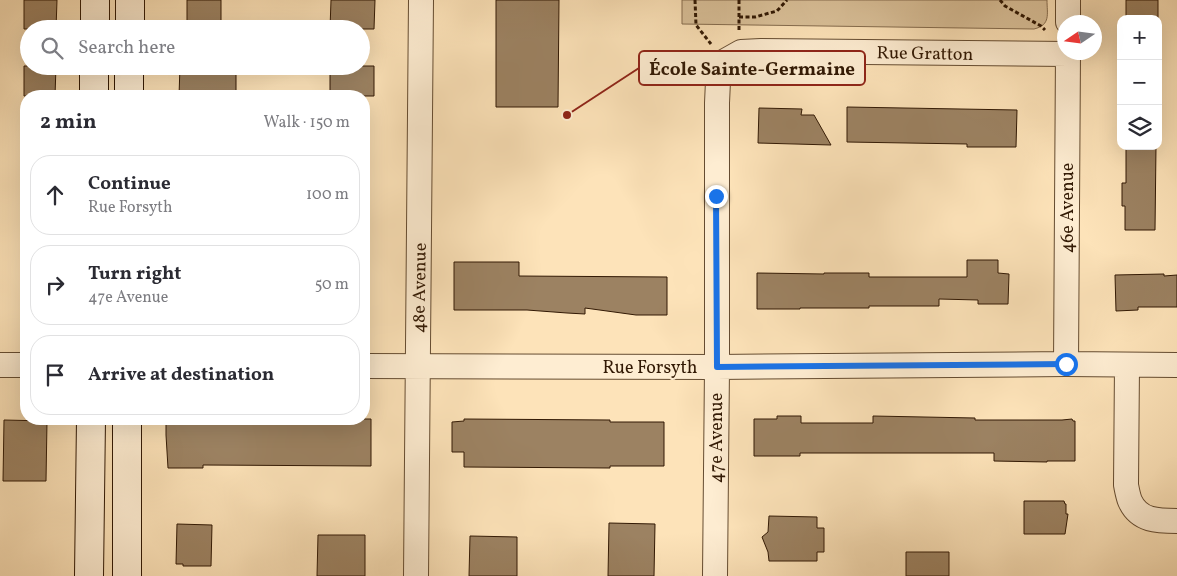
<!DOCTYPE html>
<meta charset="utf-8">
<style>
body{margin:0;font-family:Vollkorn,serif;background:#f7f7f7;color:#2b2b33}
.controls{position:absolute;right:15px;top:15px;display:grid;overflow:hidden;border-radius:10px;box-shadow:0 5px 20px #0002}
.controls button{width:45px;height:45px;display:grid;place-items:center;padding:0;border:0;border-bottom:1px solid #e1e1e2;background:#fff;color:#2b2b33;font:25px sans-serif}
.compass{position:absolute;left:1057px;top:15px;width:45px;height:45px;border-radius:50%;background:#fff;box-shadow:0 5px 20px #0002;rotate:257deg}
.stop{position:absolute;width:15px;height:15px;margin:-11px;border:4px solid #1a73e8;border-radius:50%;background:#fff}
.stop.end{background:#1a73e8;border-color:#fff;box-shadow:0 1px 5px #0008}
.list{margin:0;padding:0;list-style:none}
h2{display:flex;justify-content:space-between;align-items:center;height:65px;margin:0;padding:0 20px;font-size:21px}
h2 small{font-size:16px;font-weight:400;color:#7c7c81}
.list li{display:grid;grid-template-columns:32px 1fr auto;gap:15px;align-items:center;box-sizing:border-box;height:80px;margin:0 10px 10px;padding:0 10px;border:1px solid #e1e1e2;border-radius:20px}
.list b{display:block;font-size:19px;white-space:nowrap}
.list p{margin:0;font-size:16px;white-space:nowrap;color:#7c7c81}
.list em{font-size:16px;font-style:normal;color:#7c7c81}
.icon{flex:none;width:28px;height:28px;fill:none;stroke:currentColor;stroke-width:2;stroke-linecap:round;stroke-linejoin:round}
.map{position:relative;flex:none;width:1177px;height:576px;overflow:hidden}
.search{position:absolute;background:#fff;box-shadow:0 5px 20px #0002;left:20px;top:20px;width:350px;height:55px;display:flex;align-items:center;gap:12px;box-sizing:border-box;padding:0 18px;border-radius:28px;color:#7c7c81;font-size:19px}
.panel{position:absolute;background:#fff;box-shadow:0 5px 20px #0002;left:20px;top:90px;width:350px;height:335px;border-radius:20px}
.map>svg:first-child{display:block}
.green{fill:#dac19a;stroke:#866d4f}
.building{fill:#9c8262;stroke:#321904}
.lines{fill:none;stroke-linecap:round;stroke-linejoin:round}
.street-casing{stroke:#654c31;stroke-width:26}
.secondary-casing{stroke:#321904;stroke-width:30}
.path{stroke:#321904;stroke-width:3;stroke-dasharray:4 2.5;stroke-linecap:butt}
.street{stroke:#feedd2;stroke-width:24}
.secondary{stroke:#feedd2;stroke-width:28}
.route{stroke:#1a73e8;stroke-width:6}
.labels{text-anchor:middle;stroke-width:4;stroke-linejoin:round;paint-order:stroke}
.street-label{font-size:18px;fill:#321904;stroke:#feedd2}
.leader{fill:none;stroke:#8f2418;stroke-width:2}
.callout-dot{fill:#8f2418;stroke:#feedd2;stroke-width:2}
.callout{fill:#feedd2;stroke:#8f2418;stroke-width:2}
.callout-label{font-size:19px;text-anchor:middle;font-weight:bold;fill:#321904}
</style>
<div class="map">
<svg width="1177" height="576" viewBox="0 0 1177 576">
<rect width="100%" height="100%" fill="#fde3b9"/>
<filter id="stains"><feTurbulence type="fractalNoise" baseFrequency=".004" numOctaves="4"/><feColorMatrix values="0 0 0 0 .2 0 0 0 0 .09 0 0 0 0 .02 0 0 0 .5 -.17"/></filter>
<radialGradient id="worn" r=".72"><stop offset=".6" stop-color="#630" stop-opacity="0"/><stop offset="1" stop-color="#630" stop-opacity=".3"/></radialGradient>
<path class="green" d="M682 0H1047C1047 14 1051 25 1034 29L682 24Z"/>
<path class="building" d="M24 0H57L56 29H24Z
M187 0H221V29H187Z
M331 0H375L374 29H330Z
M496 0H559L558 107H496Z
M1126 0H1158V19H1126Z
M24 66H56L55 96H24Z
M180 66H236V96H179Z
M330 66H374V96H330Z
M847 107 1017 110 1016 147H967V144L847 142Z
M759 108 802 109 801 115H814L831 145 758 143Z
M1126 146H1156L1155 230H1125V206H1122V183H1126Z
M967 260H998V273L1009 274 1008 304H978V300L939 299V306H869V308H800V309H757V273L824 274V273H869V277H967Z
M454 262H519V276L667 277V315H636L585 308V314L567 313 527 310H454Z
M1164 274V276L1177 275V307H1138V310L1116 311 1115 275Z
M777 416H801V423H873V416L975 418V420H1062L1072 419 1073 421H1075V461H1047V462L994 461V453H800V456H754V419H777Z
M166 419H371V466L203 465V468H168L166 435Z
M464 419 610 420V422H664V466H610V468L464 467V452H452V422L464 421Z
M4 420 47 421 46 481H3Z
M1024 501H1064L1065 504H1066V514H1068L1065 534H1024Z
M769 516 817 517V528H824V552H817V561H769L768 552 762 537 768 532Z
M609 523 655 524 654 576H608Z
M177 524 212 525 211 566H183V564H176Z
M318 535H365V576H317Z
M470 536 517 537V576H469Z
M906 552H949V576H906Z"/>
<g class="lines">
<g class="street-casing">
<path id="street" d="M1068 22V0
M1066 364 1068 52
M0 365H26
M1127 365 1126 485C1127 490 1128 496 1130 501 1139 521 1158 521 1177 521
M364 366 717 367 1066 364 1177 365
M416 576 421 0
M715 576 717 367V103L718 81 725 61 741 52 761 51 1068 54"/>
</g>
<g class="secondary-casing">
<path id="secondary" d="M95 29V0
M130 29V0
M94 96V66
M129 96V66
M127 419V576
M89 576 91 419"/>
</g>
<path class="path" d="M695 0 696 25 711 44
M739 0V17
M1000 0 1005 6 1041 26 1045 30
M739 30V17H755L777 11 787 0"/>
<use href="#street" class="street"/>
<use href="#secondary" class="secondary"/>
</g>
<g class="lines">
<path class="route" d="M716 196 717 367 1066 364"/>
</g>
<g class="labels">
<g class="street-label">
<text transform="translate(925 53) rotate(1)" y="6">Rue Gratton</text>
<text transform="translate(1067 208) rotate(-90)" y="6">46e Avenue</text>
<text transform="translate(419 288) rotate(-89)" y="6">48e Avenue</text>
<text x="650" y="373">Rue Forsyth</text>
<text transform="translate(716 438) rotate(-90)" y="6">47e Avenue</text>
</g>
</g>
<path class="leader" d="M567 115L639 68"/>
<circle class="callout-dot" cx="567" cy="115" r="5"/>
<rect class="callout" x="639" y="51" width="226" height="34" rx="5"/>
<g class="callout-label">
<text x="752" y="75">École Sainte-Germaine</text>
</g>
<rect width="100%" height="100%" filter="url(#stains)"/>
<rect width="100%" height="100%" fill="url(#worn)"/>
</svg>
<div class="controls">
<button>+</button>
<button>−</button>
<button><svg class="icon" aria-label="layers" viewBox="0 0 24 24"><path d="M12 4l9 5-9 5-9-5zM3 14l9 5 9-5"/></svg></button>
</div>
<svg class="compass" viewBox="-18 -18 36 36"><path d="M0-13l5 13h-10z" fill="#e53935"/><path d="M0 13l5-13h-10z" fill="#7c7c81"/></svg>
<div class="stop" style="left:1066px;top:364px"></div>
<div class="stop end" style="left:716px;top:196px"></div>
<div class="search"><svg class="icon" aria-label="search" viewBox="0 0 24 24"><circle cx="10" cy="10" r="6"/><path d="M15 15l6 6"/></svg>Search here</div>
<section class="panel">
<h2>2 min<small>Walk · 150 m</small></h2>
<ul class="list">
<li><svg class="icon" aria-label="ahead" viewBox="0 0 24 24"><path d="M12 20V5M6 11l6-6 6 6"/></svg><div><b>Continue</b><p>Rue Forsyth</p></div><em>100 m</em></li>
<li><svg class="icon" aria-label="right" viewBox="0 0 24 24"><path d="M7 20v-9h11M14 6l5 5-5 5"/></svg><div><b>Turn right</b><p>47e Avenue</p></div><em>50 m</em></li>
<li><svg class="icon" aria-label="arrive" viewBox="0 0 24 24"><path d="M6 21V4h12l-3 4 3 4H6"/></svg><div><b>Arrive at destination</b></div></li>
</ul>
</section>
</div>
